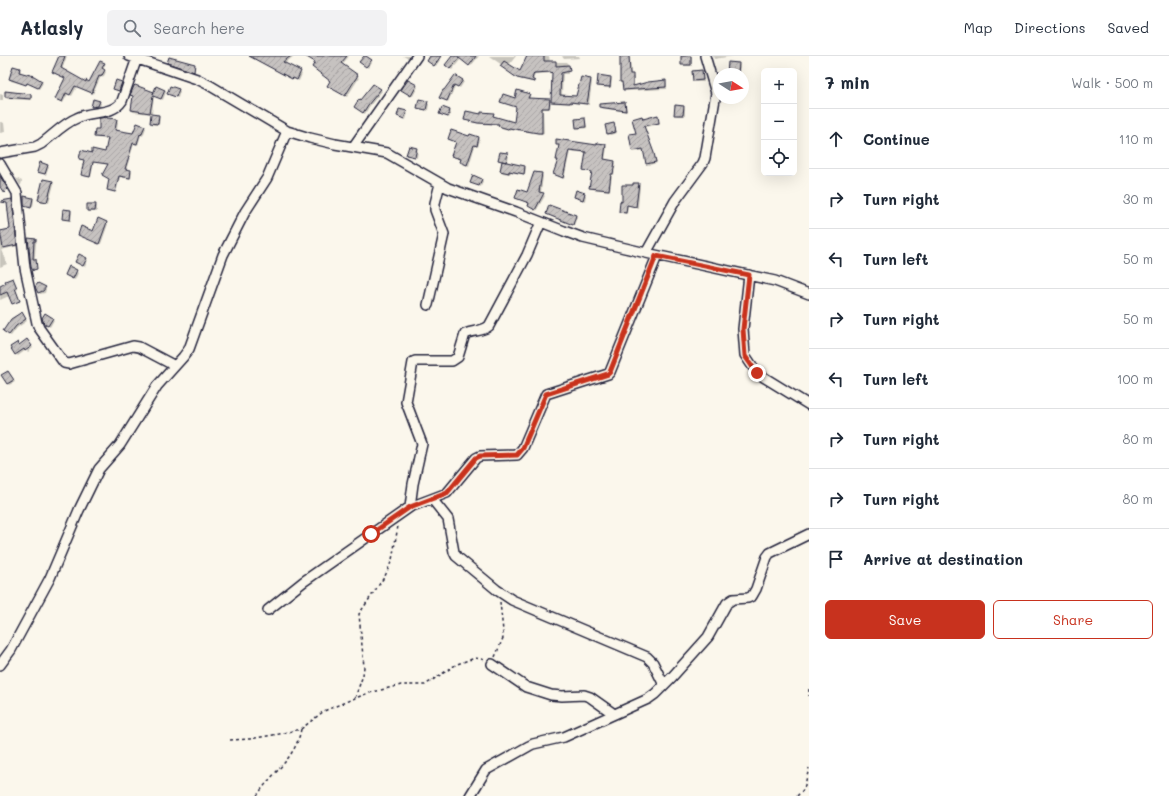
<!DOCTYPE html>
<meta charset="utf-8">
<style>
body{margin:0;font-family:Mali,sans-serif;background:#f2f2f3;color:#1f2937}
.controls{position:absolute;right:12px;top:12px;display:grid;overflow:hidden;border-radius:6px;box-shadow:0 4px 16px #0002}
.controls button{width:36px;height:36px;display:grid;place-items:center;padding:0;border:0;border-bottom:1px solid #e0e1e3;background:#fff;color:#1f2937;font:20px sans-serif}
.compass{position:absolute;left:713px;top:12px;width:36px;height:36px;border-radius:50%;background:#fff;box-shadow:0 4px 16px #0002;rotate:101deg}
.stop{position:absolute;width:12px;height:12px;margin:-9px;border:3px solid #c8321e;border-radius:50%;background:#fff}
.stop.end{background:#c8321e;border-color:#fff;box-shadow:0 1px 4px #0008}
.list{margin:0;padding:0;list-style:none}
h2{display:flex;justify-content:space-between;align-items:center;height:52px;margin:0;padding:0 16px;font-size:17px}
h2 small{font-size:13px;font-weight:400;color:#747a83}
.list li{display:grid;grid-template-columns:26px 1fr auto;gap:12px;align-items:center;box-sizing:border-box;height:60px;padding:0 16px;border-top:1px solid #e0e1e3}
.list b{display:block;font-size:15px;white-space:nowrap}
.list em{font-size:13px;font-style:normal;color:#747a83}
.actions{display:flex;gap:8px;padding:12px 16px}
.actions a{flex:1;padding:9px 0;border:1px solid #c8321e;border-radius:6px;text-align:center;font-size:14px;color:#c8321e}
.actions .main{background:#c8321e;color:#fff}
.icon{flex:none;width:22px;height:22px;fill:none;stroke:currentColor;stroke-width:2;stroke-linecap:round;stroke-linejoin:round}
.map{position:relative;flex:none;width:809px;height:740px;overflow:hidden}
header{display:flex;align-items:center;gap:24px;box-sizing:border-box;height:56px;padding:0 20px;background:#fff;border-bottom:1px solid #e0e1e3}
header strong{font-size:19px}
nav{display:flex;gap:22px;margin-inline-start:auto;font-size:14px}
.search{width:280px;height:36px;background:#f2f2f3;display:flex;align-items:center;gap:10px;box-sizing:border-box;padding:0 14px;border-radius:6px;color:#747a83;font-size:15px}
main{display:flex}
aside{flex:1;background:#fff}
.map>svg:first-child{display:block}
.shadow{fill:#0003}
.building{fill:url(#building-hatch);stroke:#22223b}
.lines{fill:none;stroke-linecap:round;stroke-linejoin:round}
.street-casing{stroke:#22223b;stroke-width:12}
.path{stroke:#22223b;stroke-width:1.5;stroke-dasharray:3 3;stroke-linecap:butt}
.street{stroke:#fbf7ec;stroke-width:9}
.route{stroke:#c8321e;stroke-width:5}
</style>
<header>
<strong>Atlasly</strong>
<div class="search"><svg class="icon" aria-label="search" viewBox="0 0 24 24"><circle cx="10" cy="10" r="6"/><path d="M15 15l6 6"/></svg>Search here</div>
<nav><a>Map</a><a>Directions</a><a>Saved</a></nav>
</header>
<main>
<div class="map">
<svg width="809" height="740" viewBox="0 0 809 740">
<defs>
<pattern id="building-hatch" width="6" height="6" patternUnits="userSpaceOnUse"><rect width="6" height="6" fill="#c6c2c0"/><path d="M-1 1l2-2M0 6l6-6M5 7l2-2" fill="none" stroke="#aaa6a6"/></pattern>
</defs>
<rect width="100%" height="100%" fill="#fbf7ec"/>
<filter id="ink" filterUnits="userSpaceOnUse"><feTurbulence type="fractalNoise" baseFrequency=".025" numOctaves="2"/><feDisplacementMap in="SourceGraphic" scale="8" xChannelSelector="R" yChannelSelector="G"/><feConvolveMatrix kernelMatrix="1 2 1 2 8 2 1 2 1" color-interpolation-filters="sRGB"/></filter>
<g filter="url(#ink)">
<path class="shadow" d="M58 0H67L62 14 86 27H89L104 8 105 9 103 14 106 16 103 22 101 20 93 38 77 31 72 40 68 38 63 47 57 44 66 22 54 17Z
M258 0H294L284 8 302 18 299 25 295 23 294 24 258 5Z
M308 0H349L342 9 359 22 347 41 328 30 331 25 316 6Z
M365 0 372 6 368 12 361 6Z
M403 0H411L409 3Z
M432 0H435L440 4 436 10 429 4Z
M454 0H479L471 10 461 3 452 14 446 9Z
M489 0H516L509 9 520 17 528 0H549L550 6H566L568 8V18H563L562 40 577 41 591 24 592 26 589 49 572 47V48L553 47 552 46 553 17 535 18 533 25 536 27 520 23 503 12 502 9Z
M562 0H579L580 2 564 3Z
M621 0H630L631 19 634 21V30L665 25 667 27V33L625 35 621 26Z
M682 0H692V10H684L682 8Z
M713 0H733L714 3Z
M738 8 740 9 739 18H729Z
M14 11 21 14 20 18 41 26 43 27 39 33 28 27 27 29 11 25 10 23Z
M702 15 703 17 704 26H696L694 25 693 16Z
M455 20 464 26 460 32 456 29 448 46 441 42Z
M611 22 612 23 611 32 600 31 598 30Z
M117 25 123 28 120 36 114 33Z
M373 30 382 35 369 51 365 58 356 52 360 45Z
M416 30 418 31 413 40 403 35Z
M164 34 166 36 163 44 154 40 152 58 133 56 132 54 134 40 132 39Z
M178 34 180 35 178 42 168 38Z
M0 38 3 39V44H0Z
M529 38 530 40V43L549 44 551 45 550 53H543L544 78H540L510 73V74L501 72 499 69 480 68 467 65 465 63 482 59 493 58 494 61 515 67 517 51 501 46Z
M31 39 32 40V44L7 43 6 41Z
M420 45 429 48 428 55 418 52Z
M99 46 101 47 100 52H94L92 51Z
M625 47 626 48 627 56 601 52 600 50Z
M683 51 685 52V60H677L676 59Z
M450 55 451 57 449 62 440 57Z
M406 56 408 57 406 64 398 60Z
M159 60 160 61 159 69H153L151 67Z
M658 60 660 68 645 71 655 100 657 107 649 109 647 108 645 94 634 96 633 94 642 61 644 63Z
M584 63 586 65 587 72 579 73 577 72Z
M116 64 118 66 117 75 134 78 144 71 146 72 143 80 141 79 138 89 134 88 126 114 132 116 131 123 120 121 116 137 108 133 110 123 109 109 94 106 91 121 84 120 82 118 85 105 80 102 93 98 106 97 109 83 97 82 95 81 99 74Z
M0 66H2L4 67 5 76 0 77Z
M614 68 617 77 610 79 608 77Z
M479 82 480 83 478 91 475 90 469 110 462 108 461 106 462 104 454 101 457 86 449 83Z
M557 89 598 90 605 89 607 91 605 104 614 106 616 107 614 119H612L610 135 592 133 590 132 592 117 584 114 587 97 570 95 564 123 556 119 560 90Z
M409 91 418 95 417 102 407 99Z
M501 97 509 100 507 108 525 111 526 112 525 119 511 116 510 118 503 117 501 115 503 105 499 103Z
M47 110 49 111 46 119 38 116Z
M541 118 543 120 541 137 545 140 536 155 531 151 530 148 516 142 528 138Z
M16 122 22 125 21 129H20Z
M482 124 483 125 481 131 472 127Z
M52 126 54 128 49 147 41 146 39 144Z
M634 128H639L640 130 638 152 628 149 627 158 621 157 620 155 623 147 634 130Z
M577 135 586 139 585 145 575 141Z
M33 142 34 144 33 151 26 150Z
M11 144 13 146 18 190 1 194 7 208 0 211V176L11 174 8 148 2 146Z
M95 149 97 150V156H89L88 154Z
M71 155 72 156 71 165 64 164 63 162Z
M549 159H576L577 161 574 169Z
M99 163 108 168 101 188 79 179 93 176Z
M29 184H35L37 186 36 187 34 215 32 211Z
M86 203 88 204 85 211 78 207Z
M70 211 78 217 75 224 67 220Z
M15 226 18 233 16 234 18 239 10 241 9 240 0 244V231Z
M36 231 45 232 46 233 45 237 40 238Z
M23 259 27 265 17 272 11 280 5 276Z
M52 263 54 264 50 271 45 268Z
M29 286 33 292 28 296 26 294 18 300 11 292Z
M10 318 15 326 9 329 3 320Z"/>
<path class="building" d="M59 0H65L61 12 86 26V24L89 26 100 5 105 7 102 12 105 14 101 21 99 20 92 37 75 30 70 39 66 37 62 46 55 43 65 22 52 16Z
M249 0H291L283 6 301 15 297 24 293 22 292 23Z
M305 0H347L341 7 358 19 345 40 327 30 330 25 312 11 315 6Z
M364 0H366L372 4 366 11 359 6Z
M430 0H441L434 10 427 5Z
M452 0H476L469 10 459 2 450 13 445 9Z
M527 0H544V5H556V10L569 9 570 15 561 17 560 39 576 40 581 21 591 23 587 48 570 46V47L551 46 552 17 551 16 534 17 532 23 535 25V26L517 22 500 10 504 5 520 15Z
M620 0H629L630 18H633V30L648 26 666 24V31L623 34 622 26H620Z
M681 0H691V9H681Z
M169 1 195 8 194 16 167 7Z
M728 6 739 7 738 18H727Z
M13 10 20 12 19 16 34 20 42 25 38 32 27 27 26 29 9 23Z
M702 14 703 24 693 25 692 15Z
M455 19 463 24 458 31 454 29 447 45 439 42 443 34H444Z
M598 19 611 21 610 31 597 30Z
M116 24 122 26 119 35 113 33Z
M408 24 417 29 411 40 401 34Z
M373 28 381 33 368 49 363 57 354 51 359 43 360 44Z
M135 29 154 36 153 38 156 30 165 34 161 43 153 40 150 57 131 54 133 40 130 39 134 30Z
M170 30 179 33 176 41 167 38Z
M517 34 530 38 528 42 550 43 549 52H542V77H538L509 72 508 73 498 70 499 68 478 67 464 64 466 55 481 58V56L494 57 493 60 514 66 516 51 500 46 503 38 515 42Z
M5 35 31 38V43L5 41Z
M93 43 100 45 98 50 91 51Z
M419 43 428 45 426 54 417 52Z
M625 46 626 55 599 51V48Z
M675 49 684 50 683 59H674Z
M442 51 450 54 448 61 439 58Z
M399 53 407 55 404 63 397 60Z
M151 58 159 59 158 68 150 67Z
M658 59 659 67 644 70 654 97 656 106 646 108 643 93 632 95 629 78 636 77 632 63 642 60 643 63Z
M107 61V62L117 63 115 74 133 77 137 67 145 70 141 79 140 78 137 88 133 87 125 113 131 114 130 122 119 120 115 136 107 134 109 123 102 119 108 108 93 106 90 121 81 119 84 104 79 103 81 94 92 97V93L105 96 108 82 94 81 95 73H99V62Z
M585 62 586 71 576 72 575 63Z
M614 67 616 76 607 78 605 69Z
M451 74 469 80 470 78 479 81 477 90 474 89 467 109 460 106 461 103 451 100 456 86 448 83Z
M556 83 597 89V87L606 88 604 103 615 105 613 118H611L609 134 589 132 592 116 583 114 586 96 569 94 563 122 553 118 558 104H556L559 89H556Z
M409 90 417 92 415 101 406 99Z
M500 96 508 97 506 106 498 104Z
M502 105 525 110 524 118 509 115V117L500 115Z
M40 106 48 109 45 118 37 116Z
M534 116 542 117 539 136 544 137 535 154 528 150 529 147 515 142 518 133 527 136Z
M473 119 482 123 479 130 470 127Z
M0 120 8 133 4 137 0 131Z
M43 123 53 125 47 146 38 144Z
M633 127H639L636 151 627 149 626 157 619 156 620 145 622 146V129H633Z
M576 134 585 137 583 144 574 141Z
M24 140 33 142 31 152 24 150Z
M12 143 17 189 3 192 0 175 10 173 7 147 1 146V145Z
M87 148H96L95 155H87Z
M549 149 576 159 573 169 546 158Z
M63 153 71 154 70 164 62 163Z
M98 162 107 166 99 188 78 179 81 170 93 175Z
M28 182 36 183V185H34L33 203H36L37 213 33 214V215L31 211Z
M79 198 87 202 83 210 75 206Z
M69 210 77 214 73 223 65 219Z
M13 222 17 232H15L20 245 12 248 7 236 0 239V230L6 227 5 225Z
M38 227 46 231 43 235 38 237 35 231Z
M22 256 26 263 16 270 9 279 3 275 11 263Z
M45 257 53 262 48 270 44 268 42 262Z
M27 283 32 290 25 295 24 293 15 299 10 291 18 286 19 289Z
M8 315 14 324 7 328 1 319Z"/>
<g class="lines">
<g class="street-casing">
<path id="street" d="M129 0 197 23 209 29 287 75 310 82 335 88 387 97 448 132 516 156 564 175 583 182 646 197 775 225 809 238
M353 91 417 0
M0 97 35 91 41 88C52 80 64 67 77 62 91 54 112 60 122 45L137 2
M0 108 17 137 25 212 37 267 39 272 64 307 69 308 133 290 139 291 175 310
M646 197 675 145 703 107 705 102 716 37 705 0
M749 219 743 273 745 299 757 317 809 349
M428 249 444 178 435 154V147L440 128
M432 443 448 463 454 496 456 500 497 534 512 544 647 601 653 607 664 629
M410 451 413 428 422 388 406 346 413 306 415 305H452L458 301 465 278C473 274 482 276 489 270L527 199 541 166
M268 554 303 526 410 451 447 437 476 402 480 400 517 399 523 392 546 338 608 318 610 316 657 200
M492 608 526 631 551 639 562 640 584 639 590 641 614 658
M0 609 11 594 50 522 79 454 99 413 120 389 157 330 183 301 189 293 223 199 245 156 267 122 287 75
M470 740 486 714 529 690 533 688 564 681 648 643 655 638 672 621 708 581 727 547 733 543 748 542 752 540 756 533 767 501 770 497 809 478"/>
</g>
<path class="path" d="M495 601 503 582V575L500 546
M809 633V640
M355 642 363 619 364 611 359 558 385 520 392 504 398 470
M230 684 250 683 279 678 301 673 324 655 355 642 369 637 401 629H425L457 608 475 602 486 604
M257 740C268 722 286 709 295 691 298 685 300 679 301 673
M797 740 804 733 809 712"/>
<use href="#street" class="street"/>
</g>
</g>
<g class="lines" filter="url(#ink)">
<path class="route" d="M371 478 410 451 447 437 476 402 480 400 517 399 523 392 546 338 608 318 610 316 656 200 749 219 743 273 745 300 757 317"/>
</g>
</svg>
<div class="controls">
<button>+</button>
<button>−</button>
<button><svg class="icon" aria-label="locate" viewBox="0 0 24 24"><circle cx="12" cy="12" r="6"/><path d="M12 2v4M12 18v4M2 12h4M18 12h4"/></svg></button>
</div>
<svg class="compass" viewBox="-18 -18 36 36"><path d="M0-13l5 13h-10z" fill="#e53935"/><path d="M0 13l5-13h-10z" fill="#747a83"/></svg>
<div class="stop" style="left:371px;top:478px"></div>
<div class="stop end" style="left:757px;top:317px"></div>
</div>
<aside>
<h2>7 min<small>Walk · 500 m</small></h2>
<ul class="list">
<li><svg class="icon" aria-label="ahead" viewBox="0 0 24 24"><path d="M12 20V5M6 11l6-6 6 6"/></svg><div><b>Continue</b></div><em>110 m</em></li>
<li><svg class="icon" aria-label="right" viewBox="0 0 24 24"><path d="M7 20v-9h11M14 6l5 5-5 5"/></svg><div><b>Turn right</b></div><em>30 m</em></li>
<li><svg class="icon" aria-label="left" viewBox="0 0 24 24"><path d="M17 20v-9H6M10 6l-5 5 5 5"/></svg><div><b>Turn left</b></div><em>50 m</em></li>
<li><svg class="icon" aria-label="right" viewBox="0 0 24 24"><path d="M7 20v-9h11M14 6l5 5-5 5"/></svg><div><b>Turn right</b></div><em>50 m</em></li>
<li><svg class="icon" aria-label="left" viewBox="0 0 24 24"><path d="M17 20v-9H6M10 6l-5 5 5 5"/></svg><div><b>Turn left</b></div><em>100 m</em></li>
<li><svg class="icon" aria-label="right" viewBox="0 0 24 24"><path d="M7 20v-9h11M14 6l5 5-5 5"/></svg><div><b>Turn right</b></div><em>80 m</em></li>
<li><svg class="icon" aria-label="right" viewBox="0 0 24 24"><path d="M7 20v-9h11M14 6l5 5-5 5"/></svg><div><b>Turn right</b></div><em>80 m</em></li>
<li><svg class="icon" aria-label="arrive" viewBox="0 0 24 24"><path d="M6 21V4h12l-3 4 3 4H6"/></svg><div><b>Arrive at destination</b></div></li>
</ul>
<div class="actions"><a class="main">Save</a><a>Share</a></div>
</aside>
</main>
